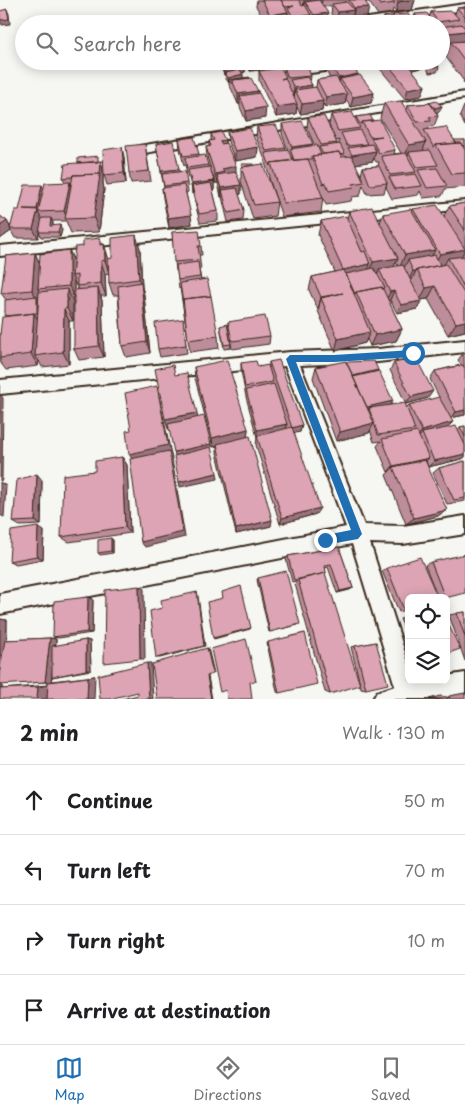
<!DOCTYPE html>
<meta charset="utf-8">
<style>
body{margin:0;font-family:"Playpen Sans",sans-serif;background:#f2f2f2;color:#202124}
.controls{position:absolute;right:15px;bottom:15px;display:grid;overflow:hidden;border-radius:8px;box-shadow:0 2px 12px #0003}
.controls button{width:45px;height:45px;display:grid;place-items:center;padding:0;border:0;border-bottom:1px solid #e0e0e0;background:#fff;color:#202124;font:25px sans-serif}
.stop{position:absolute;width:15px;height:15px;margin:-11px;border:4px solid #1f6fb2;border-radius:50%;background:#fff}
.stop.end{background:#1f6fb2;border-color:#fff;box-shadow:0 1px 5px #0008}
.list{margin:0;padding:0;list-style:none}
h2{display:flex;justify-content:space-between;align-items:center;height:65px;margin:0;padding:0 20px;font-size:21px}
h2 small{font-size:16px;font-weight:400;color:#757577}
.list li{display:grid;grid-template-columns:32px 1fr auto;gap:15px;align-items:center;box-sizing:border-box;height:70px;padding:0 20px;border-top:1px solid #e0e0e0}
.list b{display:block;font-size:19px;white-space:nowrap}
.list em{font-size:16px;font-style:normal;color:#757577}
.icon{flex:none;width:28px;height:28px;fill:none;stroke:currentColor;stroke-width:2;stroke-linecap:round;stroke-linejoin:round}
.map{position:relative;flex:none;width:465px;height:699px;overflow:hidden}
.search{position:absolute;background:#fff;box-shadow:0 2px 12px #0003;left:15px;right:15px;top:15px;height:55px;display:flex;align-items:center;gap:12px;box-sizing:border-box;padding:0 18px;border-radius:28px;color:#757577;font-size:19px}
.sheet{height:345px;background:#fff}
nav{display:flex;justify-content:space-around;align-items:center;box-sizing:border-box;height:70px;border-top:1px solid #e0e0e0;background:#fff;font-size:14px;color:#757577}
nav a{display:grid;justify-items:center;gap:2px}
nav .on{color:#1f6fb2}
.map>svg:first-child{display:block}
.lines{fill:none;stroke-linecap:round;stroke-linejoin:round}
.street-casing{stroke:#3b2a1e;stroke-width:4}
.street{fill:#f6f6f2;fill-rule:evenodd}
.wall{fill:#bd8d9b;stroke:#3b2a1e;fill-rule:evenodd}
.shaded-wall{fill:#9a737e;stroke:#3b2a1e}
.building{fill:#dca4b4;stroke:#3b2a1e}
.route{fill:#1f6fb2}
</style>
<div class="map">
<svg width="465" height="699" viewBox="0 0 465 699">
<rect width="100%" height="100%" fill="#f6f6f2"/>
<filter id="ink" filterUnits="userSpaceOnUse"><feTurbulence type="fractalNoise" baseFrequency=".02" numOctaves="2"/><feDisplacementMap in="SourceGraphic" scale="10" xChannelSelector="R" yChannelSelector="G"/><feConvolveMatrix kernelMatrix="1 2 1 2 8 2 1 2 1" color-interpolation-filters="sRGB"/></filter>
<g filter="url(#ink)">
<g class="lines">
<g class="street-casing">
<path id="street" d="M465 4V10L369 24H344L348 21Z
M465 46V52L441 55V49Z
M352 61H380L375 64 289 76 284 73 289 70Z
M465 92V98L139 154 133 150 139 146Z
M465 201V209L0 256V246Z
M465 340V352L378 362 300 365 364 525 403 526 465 516V534L403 544 370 543 409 665V680H414V682L446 680V676L465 673V693L437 699H373L377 692 395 686 352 544 0 614V594L346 527 285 366 0 394V380L290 352 378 349Z"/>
</g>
<use href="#street" class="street"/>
</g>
<path class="wall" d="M257 0H415L412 10 396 12 393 9 392 13 378 15 369 2H366L367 17H365L370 24H348L349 21 341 22 342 24H311L310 22 290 24 288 19 287 24H266L256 6ZM323 6H332L331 14 335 20H327Z
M465 7V37L464 41H465V83L463 82 464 80H463L446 57 451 43 441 44V24H382L384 17 393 16V15L413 22 415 14 429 18 431 12 455 14 457 8Z
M219 61H291L290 66 273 68 271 65V68L262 69 260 66V70L250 71 246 62 245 72 242 73 243 78 258 91V94L265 118 246 121 240 107V104H238L232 90 229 85V83L226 79 225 75H224Z
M327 61 357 75 374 93 371 103 351 107 346 99 345 104 325 107 323 104 322 111 300 114 297 107 296 114 276 117 259 81V71L284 72V67L311 76 310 82 312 85 311 88 316 87 317 80 330 78 326 71Z
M377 61H439L437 65 439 67 437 72 429 73 427 67 412 70 425 86 421 96 405 99 376 64Z
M384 103 407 110 408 105 429 103 440 111 436 113 438 116 434 126 429 127 428 129 454 141 465 140V187L445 189 442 196 423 198 420 191 418 195 392 199 386 187 387 183 384 193 367 194 363 185 360 196 352 197 351 201 326 205 323 198 321 212 282 217 269 178 270 175H269L265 163V160L256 137 257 127 286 148V150H288L282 134V124L312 146H315L307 128 308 117 337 143 336 144H339V140L336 141 329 125 331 115 355 120 356 117 373 121 395 150 394 154 401 153 380 118ZM374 158 376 162H379L378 166 363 167 361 175 355 164 373 161Z
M464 106H465V126L460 116Z
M227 132 258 147 257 157 235 161 228 142Z
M211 134 225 140V144L241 185V194L239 195 244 210 243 220 228 222 222 197H221L218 183H215L211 171 214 181V191H213L218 211V221L200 223 189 178H188L185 165 184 166 180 149 179 139 199 154V156L208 165V167H210L207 157 206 147 209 146V141H211Z
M145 144 151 181 131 183 129 173Z
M156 144 180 172 187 183 188 192 186 193 192 224 169 228 163 198 162 188H164Z
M124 157 126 183 107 185 104 175Z
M101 161 103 171V183L104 189 99 232 71 233 66 221H52L53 223V226L62 230 60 237H41L39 232 38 238H15L11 231 0 239V216L7 221 10 227 19 210 44 189 65 182 63 178Z
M254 165 277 202 275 216 253 219 241 181V167Z
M465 203V331L448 335 428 299 421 300V301L417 309 397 313 390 300H388L402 329 396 341 370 346 367 339 365 343 335 351 318 311V310L309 290 312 277 335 272 318 235 321 221 347 218 349 211 380 223 383 214 412 212 413 209 444 216 449 206ZM396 262 398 266 394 267Z
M172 232 201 246 202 255H199L201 269H199L201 280 218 336 219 348 190 352 180 288 179 289 177 271H176Z
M100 238 102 244H104L108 257 109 273 105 274 106 296H101L102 301 104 357 79 360 74 349 78 290 74 281V298H72L73 301V321H69V364L42 367 39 361 38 366 6 370 0 362V334L5 316 6 300 1 293 35 253 39 262 69 250 74 261 83 246Z
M140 248 142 287 144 295 150 353 126 357 122 346 118 295H113L109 283 112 258Z
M183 319 187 353 160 357 158 349Z
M228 322 270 336 269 344 232 349 228 330Z
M220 326 231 344V348L224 349Z
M464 352 465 415 450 418 448 428 457 430 460 427 465 426V457L462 459 428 467 426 461 438 516 406 524 386 475 390 471 388 472 377 446 381 441 374 442 370 430 369 433 336 441 313 378 316 367 346 362 377 371 390 405 407 407 409 405 440 399 430 379 435 371 461 365 458 360Z
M269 362 302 425 300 432 294 433 316 514 280 524 256 445 257 437 246 397 241 371V363L269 368Z
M394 363 428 398 406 404 390 370Z
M194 367 248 429 247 437 271 526 236 534 217 453V446L213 447 195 378Z
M122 457 127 465 130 533 69 542 61 537 95 471Z
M465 461V501L447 504 433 473 439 468Z
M42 480 41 525 20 526 13 522Z
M44 531 43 559 16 564 9 561Z
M113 540V553L100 555 98 553Z
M339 547 353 588 349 590 337 593 328 567 325 568 326 573 325 574 330 694 325 692 295 584 297 581 292 582 286 559 288 556Z
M431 562 446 598H409V609L399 612 382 571 387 568 434 588 425 565Z
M258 578 298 625 269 632 257 580Z
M88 597 93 599 92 633 59 638 53 637Z
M465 612V661L449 615Z
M409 616V640L400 619Z
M0 619 7 620V640L50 638 56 639V646L86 640 90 641 91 670 52 677 51 681 95 676 0 699V663H1L2 656 0 657ZM48 682V685L2 689V684Z
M305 633 279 693 277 692 267 643Z
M376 642 366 689 361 688 351 647Z
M465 693V699H450L449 696Z
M440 696 447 697 448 699H429Z"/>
<path class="shaded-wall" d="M304 0H322L321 7 305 2 304 9H303Z
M412 0H415L412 10 396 12 398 2Z
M369 7 367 17 353 18 354 8Z
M7 9 9 14 10 24 2 25 0 20Z
M354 10 352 20 349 18V21L337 22 338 12Z
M288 12 287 24H270V15Z
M328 13 327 23 324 21V23L312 24 314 15Z
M311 15 310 24H292L293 17Z
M465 31V37L464 41 441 44V34Z
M224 61H246L245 72 226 75 225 73 226 75H224Z
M251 61H261L260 70 250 71Z
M263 61H272L271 68 262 69Z
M273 61H291L290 66 273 68Z
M406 61H439L437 66 428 63 427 67 404 71Z
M243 74V79L229 80V83L228 78Z
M358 74 356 84 340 79 338 88H337L339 78Z
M312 85 310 95 295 90 294 98H293L294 88Z
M425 86 421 96 405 99 408 89Z
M258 91 257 101 240 96V104H238V94Z
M374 93 371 103 351 107 353 97Z
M347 94 345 104 325 107 326 97Z
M323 101 322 111 300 114 302 104Z
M297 104 296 114 276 117 277 107Z
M442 106 440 111 433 114 435 108Z
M266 107 265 118 246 121V111Z
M225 140V150L220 151V141Z
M426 142 421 157 409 152 407 159H404L409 145Z
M313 144 311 154H292V147Z
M122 147 124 157 126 183 124 173Z
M258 147 257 157 235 161V151Z
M376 151 373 161 349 165 352 155Z
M101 161 103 171V183L104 189 99 232 94 218Z
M236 166V176L217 175 218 183H215V174L222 169Z
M179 169 180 178 163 181 161 171Z
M214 181V191L194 193 192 186V194V184Z
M70 182 73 192 67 219 64 211Z
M42 185 46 194 38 212 42 220 38 238 33 229 38 211 37 209Z
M241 185V194L224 197 222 190V197H221V188Z
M191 215 192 224 169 228 168 218Z
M51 218 53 223 52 230 50 226Z
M7 221 11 229H10L11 231 0 239V226Z
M60 225 62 230 60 237 58 232Z
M136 235 140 248 142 287 144 295 150 353 147 342 142 289 139 279Z
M104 244 108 257 109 273 105 260Z
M465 249 458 263 448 258 444 265 433 267 440 254Z
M69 250 75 264 72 276 74 281V298L69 286Z
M435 250 428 263 408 260 404 268 399 269 405 255Z
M35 253 41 267 38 289 39 292 42 321 37 313V299L32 290Z
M398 258 392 271 379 269 378 274 369 275 373 262Z
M101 261 105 274 106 296 101 283Z
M370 264 366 277 340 283 343 270Z
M413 271H416L412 280H409Z
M435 286 428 299 420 300 426 288Z
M98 288 102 301 104 357 99 346Z
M67 289 73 301V321L67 308Z
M394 291 390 300 386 301 390 292Z
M343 293 321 298 318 310 321 297Z
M421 301 417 309 397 313 401 305Z
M64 309 69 321V364L63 352Z
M34 313 41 325 35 356 39 361 38 366 31 354Z
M465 321V331L448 335 456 323Z
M402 329 396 341 370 346 375 335Z
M370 332 365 343 335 351 338 339Z
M378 370 374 377 355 382 353 376Z
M157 386 159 396 172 459 185 537 145 547 141 542 134 462 129 454Z
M433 391 428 398 406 404 411 397Z
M0 394 3 398 2 480 0 481Z
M393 401 389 407 369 408 367 413 366 407Z
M465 410V415L450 418 456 412Z
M197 413 198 422 168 429 165 419Z
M453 422 446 429 422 433 420 436 416 437 422 431Z
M374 423 369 433 336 441 340 432Z
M287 424 286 430 257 437V430Z
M302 425 300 432 290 434 292 428Z
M248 429 247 438 213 447 212 438Z
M211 444V450L176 458 174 452Z
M465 454V457L462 459 428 467 434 461Z
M122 457 127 465 130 533 125 527Z
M429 458 423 464 393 467 390 471 388 472 393 466Z
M217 473 218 479 180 487 179 482Z
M37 474 42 480 41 525 35 521Z
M0 482 6 486 4 517 0 515Z
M320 508 316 514 280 524 282 518Z
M447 510 438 516 406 524 414 518Z
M272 520 271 526 236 534V529Z
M38 527 44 531 43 559 37 556Z
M111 538 113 540V553L111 551Z
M139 586 144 589 145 659H140Z
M353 588 349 590 337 593 340 591Z
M197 592 198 596 205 646 160 658H156Z
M88 597 93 599 92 633 87 632Z
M0 619 7 620 6 656H0Z
M251 628 250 629 214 639 213 638Z
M50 638 56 639 51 682H45Z
M86 640 90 641 91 670H86Z
M207 648H208L214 673 213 674Z
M0 663H3L2 689H0Z
M147 663H151L153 699H149Z
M95 676 94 699H87L88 677Z
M207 676H208L212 699H211Z
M48 685 47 699H37L38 687Z"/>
<path class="building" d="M262 0H281L288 12 270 15Z
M281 0H299L302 6 305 5 311 15 293 17 288 8 294 6 285 7Z
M319 0 328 13 314 15 305 2Z
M349 0H364L369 7 354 8Z
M377 0H392L395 3 380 5Z
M396 0H412L398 2Z
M347 2 354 10 338 12 332 4Z
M465 7V17L457 8Z
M7 9 9 19 0 20V11Z
M452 11 459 19 438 22 431 12Z
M427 13 433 23 421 24 415 14Z
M408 14 414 24H387L384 17 394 16 393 15Z
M365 16 370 24H353L349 18Z
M339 19 342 24H326L324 21Z
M461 24 465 28V31L441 34V27Z
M465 41V61L451 42Z
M327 61H348L358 74 339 78Z
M385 61H405L425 86 408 89Z
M436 62 439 67H431L428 63Z
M307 65 311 76 288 78 284 67Z
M281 68 286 77 281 79 285 78 297 104 277 107 259 71Z
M240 70 243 74 228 78 225 73Z
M360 75 374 93 353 97 340 79Z
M249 77 250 78 232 80V84L229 80Z
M307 77 312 85 294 88 290 80Z
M336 77 347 94 326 97 317 80Z
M251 78 258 91 238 94 232 80Z
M316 87 323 101 302 104 295 90Z
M259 93 266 107 246 111 240 96Z
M401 101 426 142 409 145 384 103Z
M436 101 442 106 435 108 430 103H429Z
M430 103 438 116 429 117 431 121 417 122 408 105Z
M352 112 360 128 338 131 331 115Z
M370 115 373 121 362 122V124H360L356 117Z
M324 116 337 143 321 145 308 117Z
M380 120 395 150 379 153 371 138 382 136 370 137 362 122Z
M302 121 313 144 292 147 282 124Z
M276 125 286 148 266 151 257 127Z
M446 127 456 143 436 145 435 147 434 148 424 130Z
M250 128 258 147 235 151 227 132Z
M360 130 367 144 347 146 341 133Z
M221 132 225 140 220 141 221 144 226 143 236 166 222 169 224 172 215 174 206 147 211 146 209 141 214 140 211 134Z
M194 137 199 154 183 156 179 139Z
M454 140H465V145L462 146 461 143H456Z
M173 141 179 169 161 171 156 144Z
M461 143 465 150V173L452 174 436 145Z
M145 144 149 171 129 173 126 146Z
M340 144 345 154 340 155 339 152 323 154 319 147Z
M372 144 376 151 352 155 348 148Z
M317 145 321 155 312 156V159H308L294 160 290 149Z
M122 147 124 173 104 175 103 150Z
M288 150 293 160 271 163 270 165V166L265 153Z
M430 150 438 165 416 167 409 152Z
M339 152 341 157 352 156 364 182 353 184 354 187 329 191 326 183 323 184 312 156Z
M406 153 416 172 390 175 381 156Z
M205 155 208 165 187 168 185 158Z
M98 156V162L78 163V158Z
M308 159 323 198 284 203 271 163Z
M101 161 100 174 73 175 72 177 63 178 65 164Z
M242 164H254V165L242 167Z
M263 164 277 202 254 205 241 167Z
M379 166 387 183 370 185 363 167Z
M210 167 214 181 192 184 188 170Z
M437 168 447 186 427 188 418 170Z
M185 171 187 183 164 186 162 174Z
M236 172 241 185 221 188 217 175Z
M100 174 94 218 65 219 73 175Z
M416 174 422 186 395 189 389 177Z
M70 182 64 211 38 212 45 183Z
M211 183 218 211 199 214 192 186Z
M25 185H42L37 209H23L38 210 33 229H10L15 210H19Z
M184 185 191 215 168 218 162 188Z
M237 188 244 210 228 213 222 190Z
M465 203V230L449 206Z
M437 205 465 249 440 254 413 209Z
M372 207 398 258 373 262 349 211Z
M411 209 435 250 405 255 383 214Z
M0 216 7 221 0 226Z
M346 216 362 252 365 251 370 264 343 270 321 221Z
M42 218H51L50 226 60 225 58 232H39Z
M199 230 201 246H198L200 260 174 262 172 232Z
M136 235 139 279 109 283 108 259 112 258V238Z
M100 238V245L104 244 105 260 101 261V283L77 286V275L72 276 75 247 83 246V240Z
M69 250V286L38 289 40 254Z
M35 253 32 290 1 293 6 256Z
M435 255 440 265 417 270 416 271H413L408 260Z
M465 256V289L448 258Z
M198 262 200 277 178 280 176 265Z
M446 264 465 295V321L456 323 435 286 426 288 417 270Z
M403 265 421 301 401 305 394 291 390 292 379 269Z
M374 268 385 288 382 289V287L356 292 355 294 346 274Z
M344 270 370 332 338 339 321 298 343 293 321 297 312 277Z
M207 279 211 296 183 299V303L180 283Z
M141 282 147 342 122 346 118 286Z
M382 287 402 329 375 335 356 292Z
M98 288 99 346 74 349V290Z
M67 289V308L64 309 63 352 35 356 39 292Z
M37 296V313L5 316V300Z
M211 296 218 336 188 340 183 299Z
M34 313 31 354 0 358V334L2 317Z
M265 316 270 336 232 341 228 322Z
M183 319 186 345 158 349 155 323Z
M227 324 231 344 224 345 220 326Z
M416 358 433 391 411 397 394 363Z
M227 360 248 429 212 438 194 367Z
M279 360 302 425 292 428 269 362Z
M256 361 258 367 268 365 273 382 245 387 241 363Z
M346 361 374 423 340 432 316 367Z
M374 361 378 370 353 376 346 362Z
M173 365 175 375 187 373 197 413 165 419 155 369Z
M463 365 465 369V410L456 412 435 371Z
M379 371 393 401 367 407 353 377Z
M274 384 287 424 257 430 246 390Z
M157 386 168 445 129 454 126 431 131 430 125 393Z
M439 397 453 422 422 431 409 405Z
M405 403 415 430 378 435 369 408Z
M204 416 211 444 174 452 168 424Z
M456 426 465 445V454L434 461 422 433Z
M465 426V437L460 427Z
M292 427 320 508 282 518 257 436Z
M417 432 429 458 393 466 382 439Z
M250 436 272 520 236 529 217 444Z
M211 447 217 473 179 482 174 456Z
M169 451 183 532 141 542 130 459Z
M122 457 125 527 61 537 63 475 95 471V461Z
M425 460 447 510 414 518 393 467Z
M465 461V498L454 500 439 468Z
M37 474 35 521 13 522 17 480Z
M38 527 37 556 9 561 11 531Z
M111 538V551L98 553V540Z
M339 547 353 588 340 591 331 564 325 565 326 573 294 580 288 556Z
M465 554V593L445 598 431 562Z
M420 557 438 598H409V609L404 610 387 568Z
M286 571 300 624 270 632 258 578Z
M325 573 360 685 330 694 298 580Z
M139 586 140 659 104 663 105 590Z
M241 586 251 628 213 638 207 602 223 598 222 592Z
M197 592 204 646 156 658 150 611 162 608 161 600Z
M88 597 87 632 53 637 54 601Z
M465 612V637L457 613Z
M409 617V624L406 618Z
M446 619 460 649 446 654Z
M305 633 317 684 279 693 268 642Z
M50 638 45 682 0 685V668L5 640Z
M246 639 256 681 250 682 252 699H227L226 690 220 692 211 649Z
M86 640V670L52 677V646Z
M376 642 388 684 366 689 355 646Z
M207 648 213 674 207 676 211 699H157L152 664Z
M147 663 149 699H122L138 695V692L109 699H100L98 675Z
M88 677 87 699H47L48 682Z
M38 687 37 699H0V689Z"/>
</g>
<path class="route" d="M413 350 417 353 413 357 334 362H296L362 534 358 539 325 545 321 543V536L351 530 286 359 290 355H334Z"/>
</svg>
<div class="controls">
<button><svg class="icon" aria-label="locate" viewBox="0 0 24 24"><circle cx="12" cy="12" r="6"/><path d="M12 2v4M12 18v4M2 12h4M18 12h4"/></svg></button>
<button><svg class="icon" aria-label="layers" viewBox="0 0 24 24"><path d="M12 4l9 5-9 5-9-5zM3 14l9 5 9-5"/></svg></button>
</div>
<div class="stop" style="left:413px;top:353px"></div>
<div class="stop end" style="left:325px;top:540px"></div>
<div class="search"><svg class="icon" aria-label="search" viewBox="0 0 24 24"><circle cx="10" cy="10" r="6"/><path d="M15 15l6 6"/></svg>Search here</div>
</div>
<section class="sheet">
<h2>2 min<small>Walk · 130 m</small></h2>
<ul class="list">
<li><svg class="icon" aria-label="ahead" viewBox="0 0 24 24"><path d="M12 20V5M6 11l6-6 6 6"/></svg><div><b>Continue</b></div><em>50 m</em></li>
<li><svg class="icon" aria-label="left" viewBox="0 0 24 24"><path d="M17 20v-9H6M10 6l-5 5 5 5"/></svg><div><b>Turn left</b></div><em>70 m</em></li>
<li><svg class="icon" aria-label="right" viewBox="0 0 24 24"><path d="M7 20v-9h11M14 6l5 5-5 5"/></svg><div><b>Turn right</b></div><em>10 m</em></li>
<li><svg class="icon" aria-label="arrive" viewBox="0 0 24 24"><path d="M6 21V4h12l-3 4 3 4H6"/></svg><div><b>Arrive at destination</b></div></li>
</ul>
</section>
<nav>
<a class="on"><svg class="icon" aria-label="map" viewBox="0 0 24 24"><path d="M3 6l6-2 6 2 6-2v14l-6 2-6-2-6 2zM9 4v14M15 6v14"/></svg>Map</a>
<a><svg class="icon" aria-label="directions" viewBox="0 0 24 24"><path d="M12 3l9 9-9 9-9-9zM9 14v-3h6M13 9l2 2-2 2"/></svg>Directions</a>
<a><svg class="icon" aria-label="saved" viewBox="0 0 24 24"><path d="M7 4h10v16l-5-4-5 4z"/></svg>Saved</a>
</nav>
